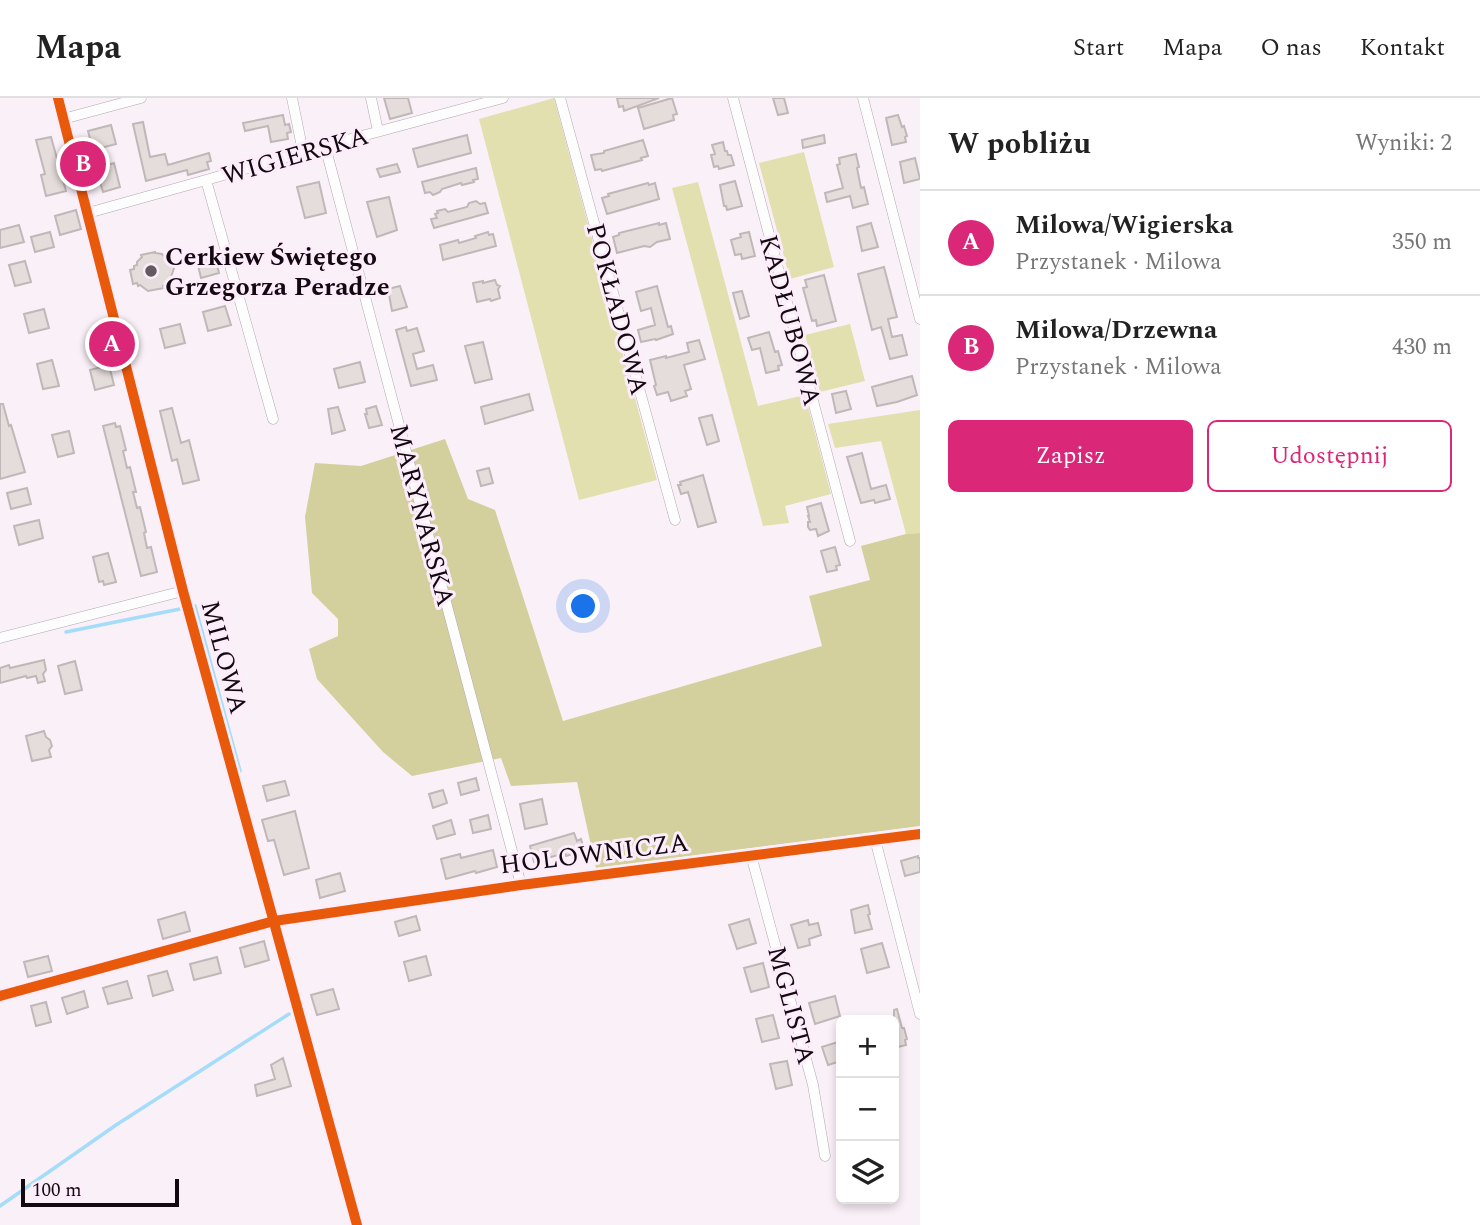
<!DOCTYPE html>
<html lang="pl">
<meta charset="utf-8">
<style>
body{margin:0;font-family:Spectral,serif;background:#f2f2f2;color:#222}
.controls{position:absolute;right:21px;bottom:21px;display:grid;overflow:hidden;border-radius:10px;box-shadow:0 4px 10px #0003}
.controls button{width:63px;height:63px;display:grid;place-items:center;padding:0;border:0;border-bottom:2px solid #e0e0e0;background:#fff;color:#222;font:35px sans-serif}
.scale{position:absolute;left:21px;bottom:18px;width:158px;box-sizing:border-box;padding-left:7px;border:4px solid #120911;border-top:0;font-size:19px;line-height:24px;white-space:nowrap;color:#120911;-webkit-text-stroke:5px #fdedfb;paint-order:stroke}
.you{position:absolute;left:584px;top:509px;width:24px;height:24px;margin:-18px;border:5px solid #fff;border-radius:50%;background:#1a73e8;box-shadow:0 0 0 10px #1a73e833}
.badge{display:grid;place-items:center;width:46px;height:46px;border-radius:50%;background:#db2777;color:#fff;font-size:23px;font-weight:700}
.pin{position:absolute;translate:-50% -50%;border:4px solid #fff;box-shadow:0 2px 7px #0006}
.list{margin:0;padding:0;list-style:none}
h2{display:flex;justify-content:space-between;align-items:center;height:91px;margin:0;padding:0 28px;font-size:30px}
h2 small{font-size:23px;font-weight:400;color:#767676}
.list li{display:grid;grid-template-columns:46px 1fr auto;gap:21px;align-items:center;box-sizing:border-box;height:105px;padding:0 28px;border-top:2px solid #e0e0e0}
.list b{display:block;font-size:26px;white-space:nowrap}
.list p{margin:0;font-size:23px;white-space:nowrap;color:#767676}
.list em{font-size:23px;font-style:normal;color:#767676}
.actions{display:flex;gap:14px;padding:21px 28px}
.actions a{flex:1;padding:16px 0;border:2px solid #db2777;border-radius:10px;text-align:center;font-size:24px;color:#db2777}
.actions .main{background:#db2777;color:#fff}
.icon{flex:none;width:38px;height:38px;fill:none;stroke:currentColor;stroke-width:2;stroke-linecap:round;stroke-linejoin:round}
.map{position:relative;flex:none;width:920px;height:1127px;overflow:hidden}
header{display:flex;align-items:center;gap:42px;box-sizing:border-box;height:98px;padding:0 35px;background:#fff;border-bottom:2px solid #e0e0e0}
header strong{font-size:33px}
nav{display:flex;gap:38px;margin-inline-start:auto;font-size:24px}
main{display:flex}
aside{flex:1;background:#fff}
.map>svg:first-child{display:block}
.green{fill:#e2e0ae}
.forest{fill:#d3d09d}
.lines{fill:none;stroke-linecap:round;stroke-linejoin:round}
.stream{stroke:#a5dcfa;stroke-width:3.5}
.building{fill:#e5dddc;stroke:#c0b8b8;stroke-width:2}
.minor-casing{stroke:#b2a9b0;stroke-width:11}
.minor{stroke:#fefdfe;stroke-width:10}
.cycleway-casing{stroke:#fdedfb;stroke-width:15}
.cycleway{stroke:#e8590c;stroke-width:10}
.poi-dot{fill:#635a62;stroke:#fdedfb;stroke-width:2.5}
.labels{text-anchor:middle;stroke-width:6;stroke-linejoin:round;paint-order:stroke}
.street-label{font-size:26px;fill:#120911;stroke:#fdedfb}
.poi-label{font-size:26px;font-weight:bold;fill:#120911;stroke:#fdedfb;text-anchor:start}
</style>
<header>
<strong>Mapa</strong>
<nav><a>Start</a><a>Mapa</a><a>O nas</a><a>Kontakt</a></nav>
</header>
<main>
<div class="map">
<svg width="920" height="1127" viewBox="0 0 920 1127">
<rect width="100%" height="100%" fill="#faf0f8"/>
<path class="green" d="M554 0 657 382 579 402 479 21Z
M804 54 834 169 790 181 759 65Z
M698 84 758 308 805 297 831 396 785 408 789 425 763 428 672 90Z
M850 226 865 283 820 294 805 237Z
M920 312V435L906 436 881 343 835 350 828 326Z"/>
<path class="forest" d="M445 341 468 401 495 412 563 623 822 548 809 498 870 482 861 448 906 436 920 435V728L596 770 577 684 511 688 501 660 412 678 383 654 317 581 309 551 338 538V521L312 495 305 419 315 365 361 368Z"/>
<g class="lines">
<path class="stream" d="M195 508 240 673
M66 534 180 511
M0 1108 116 1027 289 916"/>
</g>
<path class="building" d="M384 0H408L412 15 390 21Z
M617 0H659L624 13 623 8 619 9Z
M672 0 677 16 673 17 674 22 644 31 638 10Z
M773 0H784L788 15 778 17Z
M283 17 285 27 289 26 291 34 287 35 288 41 271 44 268 28 245 33 243 25Z
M898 17 902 29 904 28 907 38 905 39 906 44 892 47 886 20Z
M143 24 150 59 165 56 168 67 209 55 211 63 207 64 209 71 188 77 187 72 146 83 133 26Z
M111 27 116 46 93 52 88 33Z
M467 37 471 55 418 69 413 51Z
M824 37 825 45 803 50 802 42Z
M51 39 66 93 46 98 41 77 45 76 36 42Z
M643 42 648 58 641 60 642 62 602 73 601 71 595 72 591 57 604 55V53Z
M723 44 725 53H727L728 57H731L734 67 719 71 718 68 714 69 711 57 715 56 712 47Z
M856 56 859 69 857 70 861 90 864 89 868 106 853 110 850 98 827 104 825 95 843 90 837 67 840 66 839 60Z
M915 60 920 81 904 85 900 64Z
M114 65 120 89 103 94 96 70Z
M397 66 400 74 380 79 377 71Z
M476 70 478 81 473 82 474 84 462 87 461 85 442 91 440 94 433 97 430 94 425 95 422 84Z
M735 83 742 108 727 112 726 108H724L720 87Z
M319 84 326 115 305 120 297 89Z
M648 85 649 87 655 85 659 101 607 116 602 100 609 98 608 96Z
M389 99 397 132 377 139 367 104Z
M476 103 480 106 485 105 488 115 434 130 431 121 437 120 435 116 438 115 437 113 445 111 448 114 467 109 469 105Z
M76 112 81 131 60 137 55 118Z
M659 125V127L666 125 670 141 657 144 650 149 644 148 617 155 613 139 619 137V135Z
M871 125 878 149 862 153 857 129Z
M19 127 24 144 0 150V132Z
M50 134 54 149 35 154 31 139Z
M488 134 489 137 493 136 496 148 443 162 440 147 458 142 459 145 476 140 475 138Z
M749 134 755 158 742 161 741 156 735 157 731 142 741 139 740 136Z
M155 154V155L162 156 167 162 171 164 174 170 170 182 166 187 163 188 164 190 148 193 140 187 138 188 137 185 133 186 130 172 134 171V168L137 167V164L142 159 141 157Z
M214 155 219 175 201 180 196 159Z
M25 163 31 184 15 188 9 167Z
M884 169 897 219 888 221 892 239 902 237 907 257 890 261 881 229 872 232 858 176Z
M824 177 836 223 817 228 816 222 812 223 803 190 807 189 805 182Z
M495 182 497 187 500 188 498 191 500 200 491 203 490 201 477 204 473 185 483 183V185Z
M400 188 407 209 392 213 388 191Z
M657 188 668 229 671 228 673 236 656 242 655 241 641 244 638 232 655 227 651 210 641 213 636 194Z
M742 193 749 218 740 221 733 195Z
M225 208 231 227 208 233 203 214Z
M44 211 49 230 29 235 24 216Z
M180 226 185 245 165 250 160 231Z
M406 229 407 233 417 230 424 253 413 256 417 271 433 267 437 282 411 288 396 232Z
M769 234 775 254 778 253 782 267 778 268 779 272 766 275 760 250 752 252 748 240Z
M699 242 705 261 684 267 691 291 685 293 687 298 671 303 668 294 657 297 654 288 656 287 650 262 666 258V260L689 254 687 245Z
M483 244 492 281 475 285 465 248Z
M52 262 59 288 43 291 37 266Z
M360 264 365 284 339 290 334 271Z
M109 267 114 287 95 292 90 272Z
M912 278 917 297 897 304 877 308 872 289Z
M846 293 851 311 836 315 832 296Z
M529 296 533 312 485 326 481 309Z
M0 306H3L9 328 11 327 25 374 0 381Z
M376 308 382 327 369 330 365 316H367L366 311Z
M338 309 345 332 332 336 328 311Z
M172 310 181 345 189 342 199 382 183 386 177 361 172 363 160 313Z
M712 317 719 343 707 347 699 320Z
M115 325 116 329 120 328 126 352 123 353 127 370 130 369 136 394H133L137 410 140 409 146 434 144 435 147 450 151 449 157 474 141 478 103 328Z
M69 333 74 355 58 359 52 337Z
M862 355 871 391 886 387 890 401 875 405 874 402 861 405 847 359Z
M489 370 493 385 481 388 477 373Z
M703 377 716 424 698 429 688 394 681 396 678 387H681L680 384Z
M27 390 31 406 11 411 7 395Z
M821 405 829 433 818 438 816 431 810 432 808 429V424H810L808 418H809L807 409Z
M39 422 43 440 19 447 14 428Z
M835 449 840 467 836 468 837 472 827 474 821 453Z
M108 455 116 484 104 487 103 483 99 484 93 459Z
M44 562 46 572 43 576 45 583 38 585 36 578 27 580 26 578 0 585V570L9 567 10 570Z
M75 563 82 592 65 596 58 568Z
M44 633 46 639 50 642 52 648 49 652 51 659 32 663 26 638Z
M476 680 479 692 461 697 458 685Z
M285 683 289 697 267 703 263 688Z
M443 692 447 705 433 710 429 696Z
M542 701 547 726 525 731 520 706Z
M295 713 309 770 284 777 274 742 268 743 262 722Z
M488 717 491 731 473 735 470 722Z
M451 722 455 736 437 741 433 728Z
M574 735 577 743 581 741 585 755 577 758 576 755 566 758 565 755 534 764 530 748Z
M493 752 497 769 476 775 475 773 446 781 441 761 460 756 461 760Z
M918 758V760H920V774L905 778 901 763Z
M340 775 345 793 320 800 316 782Z
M868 807 870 816 868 817 872 831 855 835 851 812Z
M185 814 190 833 163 841 158 822Z
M416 818 420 832 399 838 395 824Z
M749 821 756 845 737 851 729 827Z
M808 822 809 827 818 825 821 837 809 841 810 847 798 850 791 827Z
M264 843 269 862 245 869 240 850Z
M882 845 889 869 867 875 861 851Z
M48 858 52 873 28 879 24 864Z
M426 858 431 877 409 883 404 864Z
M217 859 221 875 194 882 190 866Z
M763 865 769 889 751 894 744 870Z
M167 873 173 892 153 898 148 878Z
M127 883 132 900 108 906 103 890Z
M333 891 339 911 317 917 311 897Z
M84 893 88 909 67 916 62 900Z
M835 898 840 918 815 926 809 905Z
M46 904 51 924 36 928 31 908Z
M897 911 902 930H904L907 941 905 942 906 947 894 950V912Z
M773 917 779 940 762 944 756 921Z
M841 943V963L828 967 822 949Z
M283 960 291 988 257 998 255 987 275 981 271 967Z
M787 963 792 987 776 991 770 966Z"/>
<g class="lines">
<g class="minor-casing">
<path id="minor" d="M58 0 183 493 357 1127
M292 0 303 54
M371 0 378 33
M560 0 675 422
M733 0 850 443
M863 0 920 221
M63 21 141 0
M325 48 521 787
M206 82 273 321
M88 115 206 82 325 48 503 0
M0 540 183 493
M875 741 920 916
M751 757 813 987 825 1058
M0 898 274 823 521 787 920 736"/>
</g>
<use href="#minor" class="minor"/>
<g class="cycleway-casing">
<path id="cycleway" d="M58 0 183 493 357 1127
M0 898 274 823 521 787 920 736"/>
</g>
<use href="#cycleway" class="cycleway"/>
</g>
<circle class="poi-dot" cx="151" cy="173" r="7"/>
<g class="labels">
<g class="street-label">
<text transform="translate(295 57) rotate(-16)" y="9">WIGIERSKA</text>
<text transform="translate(618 211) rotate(75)" y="9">POKŁADOWA</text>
<text transform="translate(791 222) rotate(75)" y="9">KADŁUBOWA</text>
<text transform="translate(423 417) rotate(75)" y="9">MARYNARSKA</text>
<text transform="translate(225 559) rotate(75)" y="9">MILOWA</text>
<text transform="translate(594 755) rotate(-7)" y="9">HOLOWNICZA</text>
<text transform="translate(792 907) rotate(75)" y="9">MGLISTA</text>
</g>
<g class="poi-label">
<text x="165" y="167">Cerkiew Świętego<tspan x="165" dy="30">Grzegorza Peradze</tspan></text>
</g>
</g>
</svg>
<div class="controls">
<button>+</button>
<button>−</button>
<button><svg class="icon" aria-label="layers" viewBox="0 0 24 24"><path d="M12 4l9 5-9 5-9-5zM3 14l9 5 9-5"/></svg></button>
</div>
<div class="scale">100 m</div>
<div class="you"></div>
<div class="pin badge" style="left:112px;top:246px">A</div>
<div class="pin badge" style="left:83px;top:66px">B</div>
</div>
<aside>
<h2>W pobliżu<small>Wyniki: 2</small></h2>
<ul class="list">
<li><span class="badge">A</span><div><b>Milowa/Wigierska</b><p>Przystanek · Milowa</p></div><em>350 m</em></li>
<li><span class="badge">B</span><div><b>Milowa/Drzewna</b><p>Przystanek · Milowa</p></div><em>430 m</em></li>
</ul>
<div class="actions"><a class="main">Zapisz</a><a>Udostępnij</a></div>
</aside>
</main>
